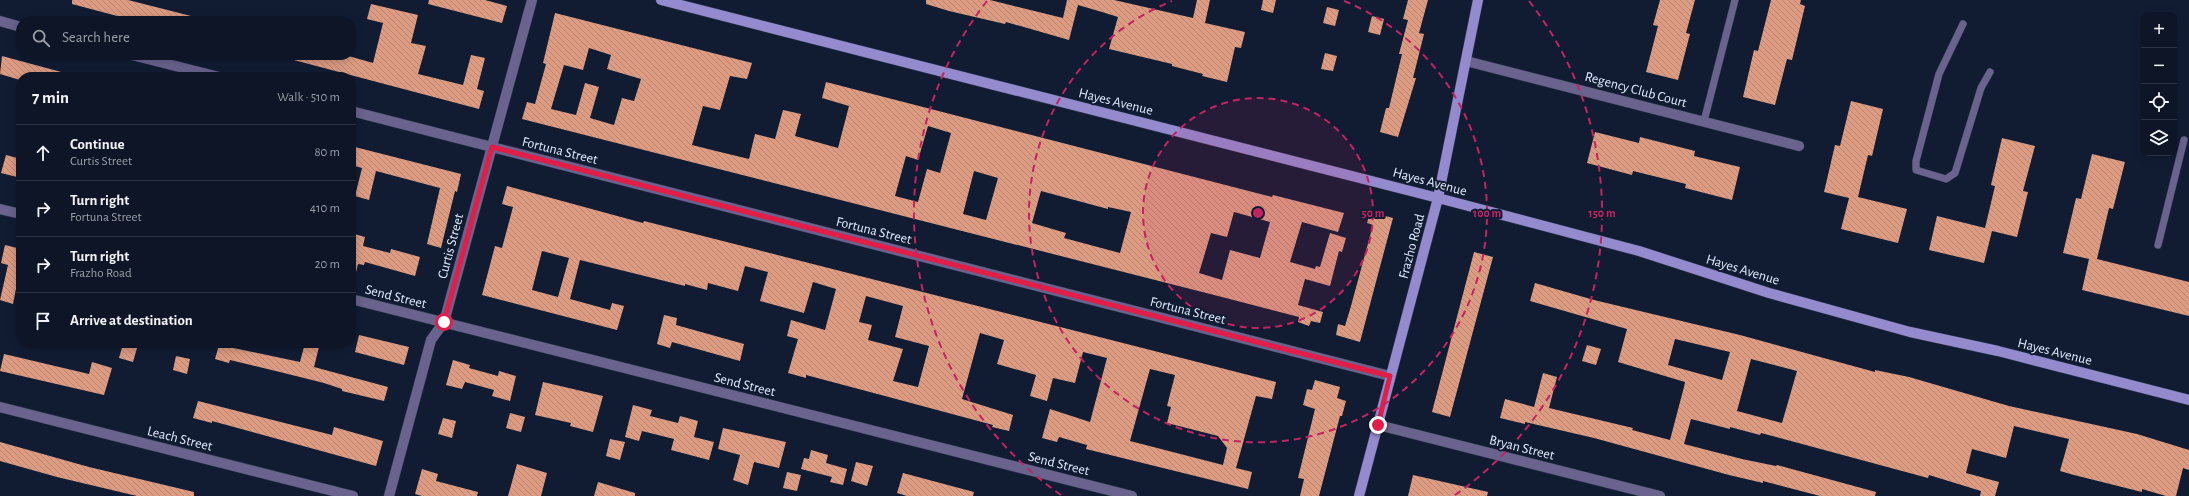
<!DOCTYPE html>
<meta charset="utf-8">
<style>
body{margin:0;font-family:"Alegreya Sans",sans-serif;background:#1b2232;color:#f1f3f6}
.controls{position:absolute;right:12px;top:12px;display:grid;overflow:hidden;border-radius:8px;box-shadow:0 2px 10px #0003}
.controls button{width:36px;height:36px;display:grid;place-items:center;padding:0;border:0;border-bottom:1px solid #2d3443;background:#0d1526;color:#f1f3f6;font:20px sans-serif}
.stop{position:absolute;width:12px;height:12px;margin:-9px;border:3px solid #e11d48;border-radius:50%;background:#fff}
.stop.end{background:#e11d48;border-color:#fff;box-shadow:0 1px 4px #0008}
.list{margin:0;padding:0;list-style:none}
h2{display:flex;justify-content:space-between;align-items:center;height:52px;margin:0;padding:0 16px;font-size:17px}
h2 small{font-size:13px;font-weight:400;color:#9a9fa7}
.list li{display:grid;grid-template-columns:26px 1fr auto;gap:12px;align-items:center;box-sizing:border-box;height:56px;padding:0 16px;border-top:1px solid #2d3443}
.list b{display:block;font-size:15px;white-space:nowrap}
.list p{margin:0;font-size:13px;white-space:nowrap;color:#9a9fa7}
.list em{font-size:13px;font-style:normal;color:#9a9fa7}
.icon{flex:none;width:22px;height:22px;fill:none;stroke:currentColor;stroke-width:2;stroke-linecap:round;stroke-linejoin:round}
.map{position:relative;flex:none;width:2189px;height:496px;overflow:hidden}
.search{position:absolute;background:#0d1526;box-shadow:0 2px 10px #0003;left:16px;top:16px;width:340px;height:44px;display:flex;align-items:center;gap:10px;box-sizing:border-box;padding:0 14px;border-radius:16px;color:#9a9fa7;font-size:15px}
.panel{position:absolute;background:#0d1526;box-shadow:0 2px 10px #0003;left:16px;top:72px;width:340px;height:276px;border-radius:16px}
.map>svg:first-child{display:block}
.building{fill:url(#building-back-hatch);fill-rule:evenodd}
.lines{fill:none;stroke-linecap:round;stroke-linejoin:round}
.lane-casing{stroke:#2f394f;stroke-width:8}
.street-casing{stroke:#2f394f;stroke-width:11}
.secondary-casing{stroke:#2f394f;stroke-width:11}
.lane{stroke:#69638d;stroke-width:7}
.street{stroke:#69638d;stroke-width:10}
.secondary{stroke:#948ace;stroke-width:10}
.route{stroke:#e11d48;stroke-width:5}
.ring{fill:none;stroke:#c42363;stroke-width:2;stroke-dasharray:7 5}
.labels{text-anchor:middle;stroke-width:4;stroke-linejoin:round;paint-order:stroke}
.street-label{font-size:14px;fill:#e4ecfd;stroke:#111c33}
.centre{fill:#c42363;stroke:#111c33;stroke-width:2}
.ring-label{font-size:12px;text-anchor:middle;font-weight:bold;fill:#c42363;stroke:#111c33;stroke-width:4;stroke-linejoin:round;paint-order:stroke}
</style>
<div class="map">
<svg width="2189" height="496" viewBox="0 0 2189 496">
<defs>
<pattern id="building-back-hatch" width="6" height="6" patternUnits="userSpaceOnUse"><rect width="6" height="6" fill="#dd9c82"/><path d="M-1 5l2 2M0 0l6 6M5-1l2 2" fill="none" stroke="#b78774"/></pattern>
</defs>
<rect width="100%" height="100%" fill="#111c33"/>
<path class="building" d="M72 0H128L195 17 194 21H136L72 4Z
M429 0H485L507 6 502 23 428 4Z
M926 0H990L1063 18 1067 0H1114L1193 18 1197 0H1210L1205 23 1245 32 1241 48 1235 47 1227 82 1202 76 1203 74 1172 66V64L1109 49 1118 17 1102 12 1078 5 1069 40 1006 22 1005 24 949 11 926 4Z
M1263 0H1276L1273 13 1261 10Z
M1408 0H1428L1419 33 1424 34 1413 78H1416L1398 137 1380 132 1386 108H1389L1402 54H1399L1408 20 1403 19Z
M1660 0H1695L1686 33 1690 34 1678 80 1646 72 1658 26 1653 25Z
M1771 0H1801L1800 4 1805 6 1792 60 1787 59 1775 105 1743 97 1754 50 1758 51Z
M371 4 418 15 411 43 426 46 418 74 463 85 471 55 485 58 477 89 484 91 479 109 290 59 291 55H345L373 63 383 23 367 19Z
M1327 7 1339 10 1335 26 1323 23Z
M555 13 752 63 747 79 730 76 720 110 703 106 692 145 716 151 749 159 755 134 775 139 783 110 801 114 795 136 838 148 849 106 822 98 826 82 1272 197 1273 195 1344 213 1338 232 1302 222 1290 262 1315 269 1316 266 1320 267 1330 233 1346 238 1342 252 1339 251 1330 286 1305 279 1298 305 1323 312 1320 323 1311 321 1309 326 1298 322 1299 317 1222 297 522 119 527 102 535 104 546 64 543 63ZM589 48 611 55 607 69 641 79 634 101 622 98 614 125 590 118 599 87 585 83 576 115 551 109 564 65 583 70ZM928 126 951 133 940 173 927 169 918 202 895 196 906 156 918 160ZM974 171 998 178 986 220 963 214ZM1041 191 1108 209V207L1131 212 1120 253 1064 238 1066 233 1032 223ZM1234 212 1270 222 1260 258 1230 250 1222 280 1199 273 1211 233 1227 237Z
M1372 16 1384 19 1380 35 1368 32Z
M1325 53 1337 56 1333 71 1321 69Z
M2 56 65 73 64 77H21L20 80 0 74Z
M1851 101 1883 109 1872 156 1868 155 1858 197 1907 209 1898 243 1841 229 1849 198 1824 192 1835 145 1840 146Z
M1595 132 1639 143 1640 137 1695 151 1694 156 1740 167 1732 200 1685 188 1686 184 1633 171 1632 175 1587 163Z
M2002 138 2035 146 2023 191 2028 192 2017 237 1992 231 1984 263 1929 250 1937 216 1985 228 1995 186 1991 185Z
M351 146 461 174 457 192 455 191 441 248 427 244 440 188 376 171 369 200 355 196 362 168 351 165Z
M2092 154 2125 162 2113 209 2109 208 2097 259 2189 282V316L2082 290 2089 259 2063 253 2076 198 2081 199Z
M6 155 21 159V178L1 173Z
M507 186 643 223 644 221 1276 382 1272 399 1256 396 1236 468 1252 472 1248 489 1086 449 1087 445 1059 437 1057 442 1042 438 1050 409 1090 422 1107 358 1083 352 1075 383 1053 378 1047 401 1030 396 1036 375 997 364 1004 340 980 333 962 399 1013 415 1009 431 992 427 993 425 885 396 806 375V378L788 373 798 339 787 336 791 320 825 330 836 289 813 282 804 313 760 301 768 272 745 266 738 291 708 283 707 290 685 284V286L580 260 570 299 610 310 612 303 624 306 617 330 482 295 495 246 502 248 513 207 502 204ZM542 251 569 258 558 297 532 290ZM866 296 903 306 895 337 929 346 918 387 893 381 903 349 868 340 872 325 859 322ZM1150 369 1175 375 1167 406 1171 407 1167 423 1218 436 1227 448 1223 465 1130 441Z
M1370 212 1393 218 1360 342 1336 335 1338 324 1345 326 1351 306 1373 225 1367 223Z
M351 233 365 237 363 246 390 253 391 249 420 257 415 276 365 262 364 265 358 264 355 276H351Z
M5 245 21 249V263L13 304 0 300 8 265 1 263Z
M1474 252 1493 257 1450 417 1432 412Z
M1535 283 1594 300 1740 335 1875 372V370L1909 377 2009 406 2137 434 2189 450V470L2183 468 2176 496H2166L2142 489V492L2074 475 2060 471 2069 439 2014 426 2006 458 1972 449 1966 473 1999 482 1995 496H1980L1981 491 1929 475 1928 478 1761 433 1760 435 1730 427V429L1691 419 1684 444 1742 459 1776 466 1777 465 1876 492 1875 496H1820L1763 481V483L1729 475 1594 438 1525 422V424L1500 418 1505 399 1534 407 1543 373 1557 377 1549 408 1633 428 1632 430 1670 440 1684 387 1685 382 1618 362 1627 329 1530 301ZM1675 339 1730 352 1722 380 1668 365ZM1751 359 1797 371 1782 423 1737 411Z
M664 315 677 318 676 325 744 344 740 361 672 342 670 348 657 344Z
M359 335 409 347 404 365 355 352Z
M305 343H320L314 367 388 387 384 401 342 391V389L324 383 284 373 230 360 229 363 215 359 219 345 300 362Z
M123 344 137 348 133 362 119 358Z
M1587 345 1601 349 1596 365 1582 361Z
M4 354 89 374 92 362 112 368 104 395 0 371Z
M176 356 190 359 187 374 173 370Z
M453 360 470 365 469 368 498 376 499 371 516 376 510 401 492 396 494 390 465 382 462 389 446 385Z
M1315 380 1340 387 1337 398 1346 401 1342 416H1340L1319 496H1300L1304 479 1298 478 1315 409 1303 405 1307 389 1312 390Z
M543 382 603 396 593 432 570 426 571 423 535 415Z
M198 401 332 435 334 427 383 441 376 466 212 421V423L193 418Z
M633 405 652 410 650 416 678 423 680 416 698 421 694 437 714 442 709 460 671 450 674 439 642 431 639 441 625 437Z
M510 413 525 417 521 432 506 428Z
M443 418 456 421 452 438 438 434Z
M723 428 786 442 779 468 754 462 748 485 733 480 740 455 718 449Z
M610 439 625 442 620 460 606 456Z
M0 442 89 467 194 492V496H137L57 477 0 461Z
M811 450 828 455 826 463 847 469 843 485 830 482 832 477 801 469 804 458 809 459Z
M856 462 873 466 867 486 851 481Z
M517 464 547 473 541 496H508Z
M422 469 438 474 436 481 478 492 477 496H422L415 494Z
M787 472 801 475 797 491 783 488Z
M903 473 974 492 973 496H907L897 493Z
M1413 475 1488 492 1487 496H1408Z
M598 482 635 493V496H594Z"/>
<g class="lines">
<g class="lane-casing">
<path id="lane" d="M1963 24 1939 74 1916 161V170L1946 179 1955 173 1981 88 1990 72
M1704 121 1735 0
M2158 245 2184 140"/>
</g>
<g class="street-casing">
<path id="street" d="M0 21 21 27
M132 55 219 77
M1466 61 1799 146
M351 111 1390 376
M0 209 21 214
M351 299 1132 496
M0 407 353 496
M1378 425 1660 496
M389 496 431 340 444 322 532 0"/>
</g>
<g class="secondary-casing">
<path id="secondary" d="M661 0 1438 198 1639 251 1769 293 1910 332 1998 351 2189 400
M1359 496 1438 198 1478 0"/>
</g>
<use href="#lane" class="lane"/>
<use href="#street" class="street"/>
<use href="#secondary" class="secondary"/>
</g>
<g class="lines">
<path class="route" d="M444 322 492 147 1390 376 1378 425"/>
</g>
<circle cx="1258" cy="213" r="115" fill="#c42363" fill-opacity=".12"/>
<g class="ring">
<circle cx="1258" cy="213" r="115"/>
<path d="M1344 1A229 229 0 1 1 1172 1"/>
<path d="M1061 495A344 344 0 0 1 987 1M1529 1A344 344 0 0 1 1455 495"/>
</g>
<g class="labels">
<g class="street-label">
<text transform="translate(1636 89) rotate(15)" y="5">Regency Club Court</text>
<text transform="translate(1116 101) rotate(14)" y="5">Hayes Avenue</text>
<text transform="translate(560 150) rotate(14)" y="5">Fortuna Street</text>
<text transform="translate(1430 181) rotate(15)" y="5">Hayes Avenue</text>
<text transform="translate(874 230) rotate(14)" y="5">Fortuna Street</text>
<text transform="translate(450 246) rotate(-75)" y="5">Curtis Street</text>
<text transform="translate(1411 246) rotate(-75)" y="5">Frazho Road</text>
<text transform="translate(1743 269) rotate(17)" y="5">Hayes Avenue</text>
<text transform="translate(396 296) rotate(14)" y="5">Send Street</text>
<text transform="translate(1188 310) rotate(14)" y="5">Fortuna Street</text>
<text transform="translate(2055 351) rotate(14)" y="5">Hayes Avenue</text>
<text transform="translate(745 384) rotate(14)" y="5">Send Street</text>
<text transform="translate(180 438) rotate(14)" y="5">Leach Street</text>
<text transform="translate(1522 447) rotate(14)" y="5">Bryan Street</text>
<text transform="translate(1059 463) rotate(14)" y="5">Send Street</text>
</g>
</g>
<circle cx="1258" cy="213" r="6" class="centre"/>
<g class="ring-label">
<text x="1373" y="217">50 m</text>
<text x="1487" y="217">100 m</text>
<text x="1602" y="217">150 m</text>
</g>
</svg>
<div class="controls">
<button>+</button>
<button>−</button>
<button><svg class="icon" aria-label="locate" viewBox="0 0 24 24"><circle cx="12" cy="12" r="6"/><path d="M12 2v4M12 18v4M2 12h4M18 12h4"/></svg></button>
<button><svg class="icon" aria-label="layers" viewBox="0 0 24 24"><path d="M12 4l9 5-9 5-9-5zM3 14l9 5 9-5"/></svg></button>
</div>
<div class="stop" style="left:444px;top:322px"></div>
<div class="stop end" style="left:1378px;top:425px"></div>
<div class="search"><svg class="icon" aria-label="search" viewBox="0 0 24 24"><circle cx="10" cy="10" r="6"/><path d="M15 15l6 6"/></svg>Search here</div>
<section class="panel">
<h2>7 min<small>Walk · 510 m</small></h2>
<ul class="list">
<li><svg class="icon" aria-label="ahead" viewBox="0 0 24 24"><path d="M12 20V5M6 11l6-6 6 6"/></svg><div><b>Continue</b><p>Curtis Street</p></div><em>80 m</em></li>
<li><svg class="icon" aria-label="right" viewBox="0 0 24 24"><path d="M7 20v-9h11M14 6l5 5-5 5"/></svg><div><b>Turn right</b><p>Fortuna Street</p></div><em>410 m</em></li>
<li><svg class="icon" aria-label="right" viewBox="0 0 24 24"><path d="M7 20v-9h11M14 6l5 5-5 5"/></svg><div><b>Turn right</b><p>Frazho Road</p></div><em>20 m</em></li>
<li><svg class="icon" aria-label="arrive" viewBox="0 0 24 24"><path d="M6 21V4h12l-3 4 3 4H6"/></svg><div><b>Arrive at destination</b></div></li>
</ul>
</section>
</div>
